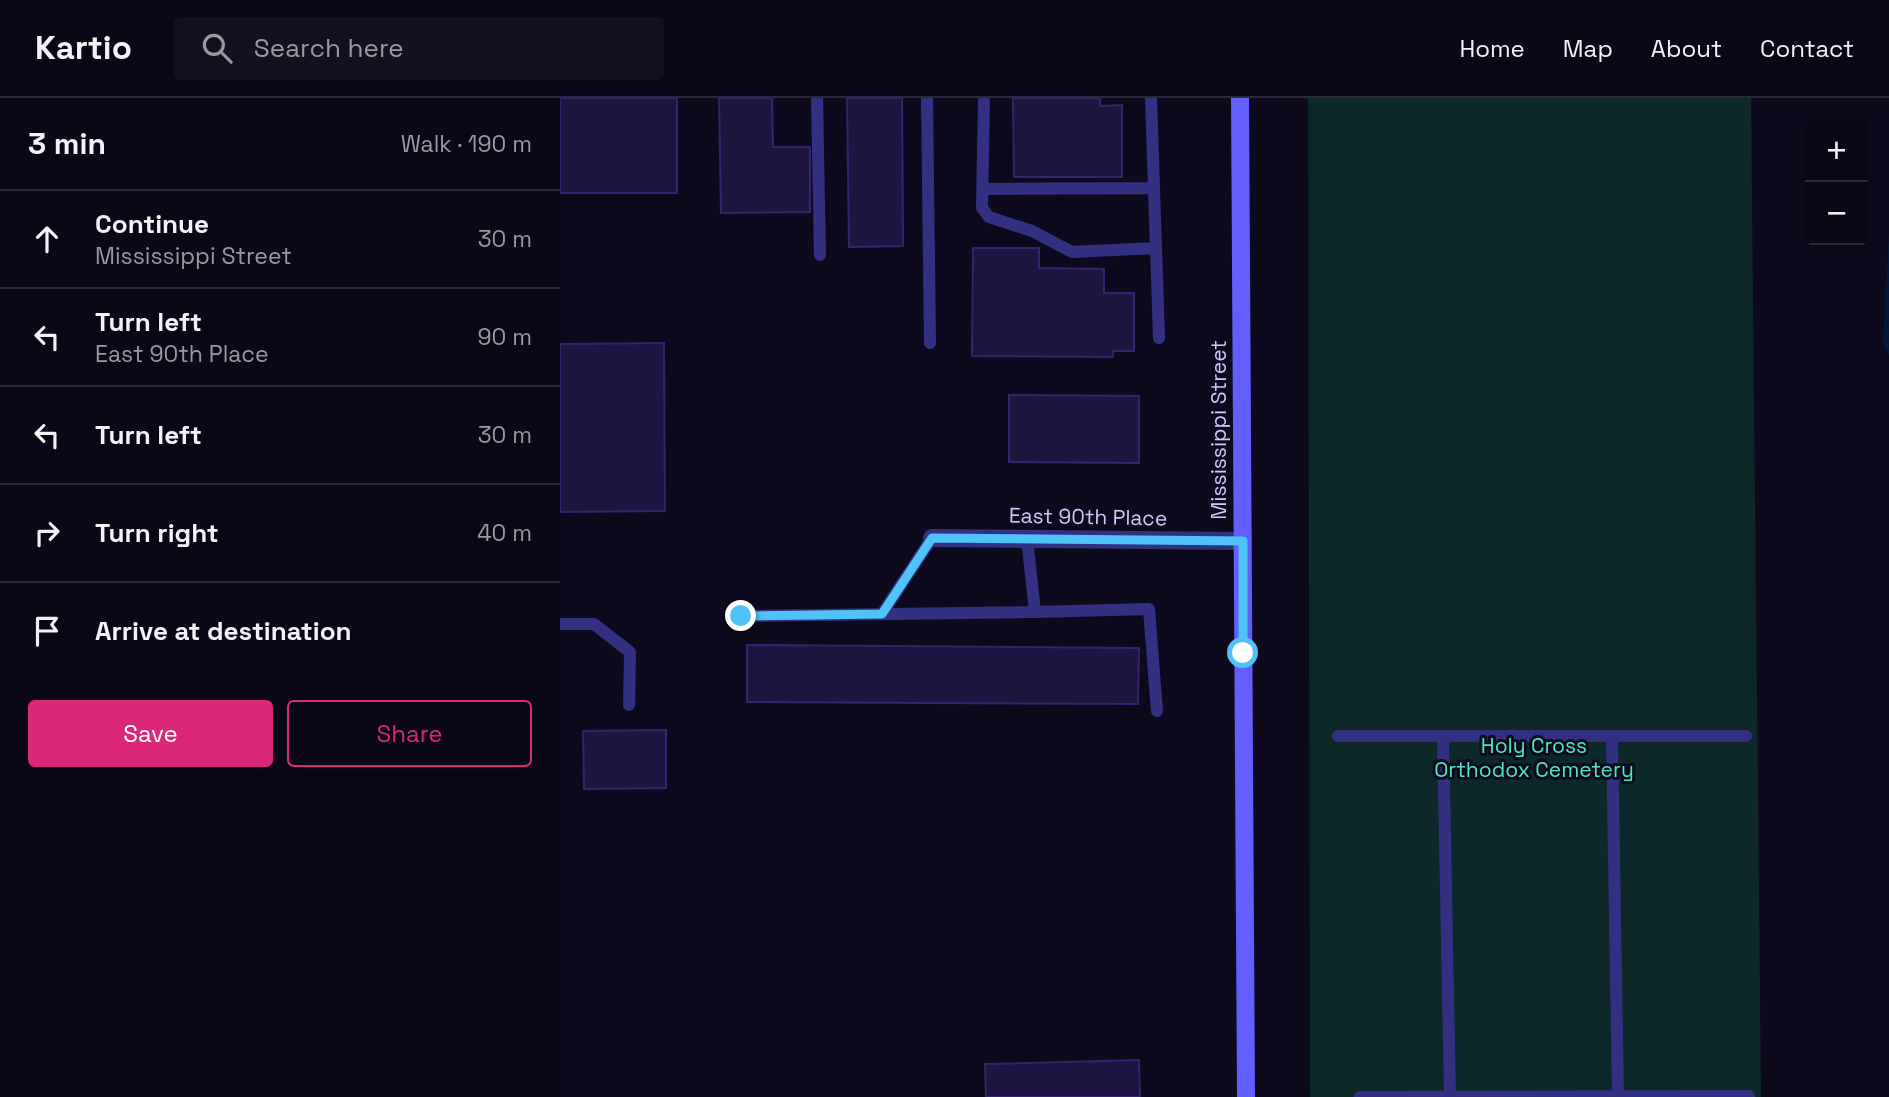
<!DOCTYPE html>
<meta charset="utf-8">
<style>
body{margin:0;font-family:"Space Grotesk",sans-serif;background:#13111f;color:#f1f3f6}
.controls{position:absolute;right:21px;top:21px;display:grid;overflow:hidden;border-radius:7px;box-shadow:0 4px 18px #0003}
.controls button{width:63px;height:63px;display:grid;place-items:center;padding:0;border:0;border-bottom:2px solid #2a2935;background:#0a0816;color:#f1f3f6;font:35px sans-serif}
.stop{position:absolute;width:21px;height:21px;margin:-16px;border:5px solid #4fc3f7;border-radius:50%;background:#fff}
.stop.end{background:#4fc3f7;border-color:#fff;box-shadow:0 2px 7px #0008}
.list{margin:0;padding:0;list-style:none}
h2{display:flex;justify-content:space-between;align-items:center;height:91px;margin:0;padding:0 28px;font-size:30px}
h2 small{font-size:23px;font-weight:400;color:#999aa1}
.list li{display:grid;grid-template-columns:46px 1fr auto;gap:21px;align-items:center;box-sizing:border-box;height:98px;padding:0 28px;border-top:2px solid #2a2935}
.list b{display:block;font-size:26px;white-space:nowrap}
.list p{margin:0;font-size:23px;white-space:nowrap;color:#999aa1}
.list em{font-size:23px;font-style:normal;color:#999aa1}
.actions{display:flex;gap:14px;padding:21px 28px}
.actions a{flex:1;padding:16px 0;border:2px solid #db2777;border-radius:7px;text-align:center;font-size:24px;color:#db2777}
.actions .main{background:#db2777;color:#fff}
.icon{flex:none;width:38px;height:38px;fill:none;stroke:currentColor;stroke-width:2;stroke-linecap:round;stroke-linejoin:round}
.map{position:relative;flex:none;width:1329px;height:999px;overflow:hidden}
header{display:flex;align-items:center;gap:42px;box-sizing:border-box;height:98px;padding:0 35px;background:#0a0816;border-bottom:2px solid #2a2935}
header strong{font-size:33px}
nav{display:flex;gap:38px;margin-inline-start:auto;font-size:24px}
.search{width:490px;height:63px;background:#13111f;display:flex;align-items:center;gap:18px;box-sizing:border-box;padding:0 24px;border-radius:7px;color:#999aa1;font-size:26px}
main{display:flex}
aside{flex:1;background:#0a0816}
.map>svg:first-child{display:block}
.green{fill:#0c2828}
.water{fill:#04183c}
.building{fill:#1e1440;stroke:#34246e;stroke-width:2}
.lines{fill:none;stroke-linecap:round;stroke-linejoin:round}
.lane{stroke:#343081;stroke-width:12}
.street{stroke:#343081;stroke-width:18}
.secondary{stroke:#645eff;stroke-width:18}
.route{stroke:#4fc3f7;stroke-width:9}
.labels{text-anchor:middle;stroke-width:6;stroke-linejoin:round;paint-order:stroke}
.street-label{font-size:21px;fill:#cec7ff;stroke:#0e0a1e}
.park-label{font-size:21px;fill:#49e9c3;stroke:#0e0a1e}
</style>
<header>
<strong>Kartio</strong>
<div class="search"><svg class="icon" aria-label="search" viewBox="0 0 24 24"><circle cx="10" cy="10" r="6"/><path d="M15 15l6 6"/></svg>Search here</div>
<nav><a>Home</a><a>Map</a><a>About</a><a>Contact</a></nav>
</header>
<main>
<aside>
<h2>3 min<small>Walk · 190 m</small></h2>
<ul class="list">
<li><svg class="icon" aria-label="ahead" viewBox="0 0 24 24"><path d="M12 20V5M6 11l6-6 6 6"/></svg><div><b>Continue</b><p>Mississippi Street</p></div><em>30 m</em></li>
<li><svg class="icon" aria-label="left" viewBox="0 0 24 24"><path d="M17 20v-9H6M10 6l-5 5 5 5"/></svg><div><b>Turn left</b><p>East 90th Place</p></div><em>90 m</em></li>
<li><svg class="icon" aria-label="left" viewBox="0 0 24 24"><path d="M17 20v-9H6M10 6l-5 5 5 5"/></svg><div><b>Turn left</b></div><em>30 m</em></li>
<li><svg class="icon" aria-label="right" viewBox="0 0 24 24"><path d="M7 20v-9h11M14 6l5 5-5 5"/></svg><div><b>Turn right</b></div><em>40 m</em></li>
<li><svg class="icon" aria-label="arrive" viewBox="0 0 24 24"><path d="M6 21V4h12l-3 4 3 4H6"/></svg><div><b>Arrive at destination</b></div></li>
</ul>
<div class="actions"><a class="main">Save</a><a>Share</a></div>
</aside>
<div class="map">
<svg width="1329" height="999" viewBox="0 0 1329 999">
<rect width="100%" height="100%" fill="#0e0a1e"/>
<path class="green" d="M748 0H1191L1201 999H750Z"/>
<path class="water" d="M1329 135V257L1323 245Z"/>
<path class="building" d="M0 0H117V95H0Z
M159 0H212L213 49H250V114L161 115Z
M287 0H342L343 148 289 149Z
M453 0H540V8L562 7V79H454Z
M413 150H479V170L544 171V195H574V253H553V259L412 258Z
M104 245 105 413 0 414V246Z
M449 297 579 298V365L449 364Z
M187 547 579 550 578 606 187 604Z
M106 632V690L24 691 23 633Z
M579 962 580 999H426L425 966Z"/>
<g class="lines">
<path class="lane" d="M257 0 260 157
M367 0 370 245
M424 0 422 110 429 119 472 133 512 154 596 150
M591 0 599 240
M423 91 594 90
M475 514 589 511 597 613
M322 516 372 440
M181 518 475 514 467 441
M0 526H34L70 554 69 607
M778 638H1186
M883 638 890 998
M1052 638 1058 999
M800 999 1189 998"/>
<path class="street" d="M372 440 683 443"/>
<path class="secondary" d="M680 0 686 999"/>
</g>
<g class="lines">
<path class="route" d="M181 518 322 516 372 440 683 443V555"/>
</g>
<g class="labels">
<g class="street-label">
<text transform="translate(659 332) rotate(-90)" y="7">Mississippi Street</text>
<text transform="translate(528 419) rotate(1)" y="7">East 90th Place</text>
</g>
<g class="park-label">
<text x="974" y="655">Holy Cross<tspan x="974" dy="24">Orthodox Cemetery</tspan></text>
</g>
</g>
</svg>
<div class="controls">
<button>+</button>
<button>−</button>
</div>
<div class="stop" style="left:683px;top:555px"></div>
<div class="stop end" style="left:181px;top:518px"></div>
</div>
</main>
